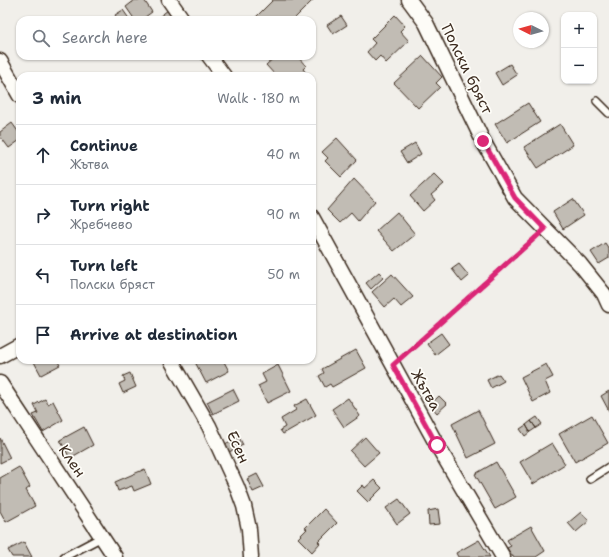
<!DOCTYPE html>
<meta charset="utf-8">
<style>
body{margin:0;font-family:"Shantell Sans",sans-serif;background:#f2f2f3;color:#1f2937}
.controls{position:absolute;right:12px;top:12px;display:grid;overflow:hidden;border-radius:8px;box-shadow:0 1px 3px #0004}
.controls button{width:36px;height:36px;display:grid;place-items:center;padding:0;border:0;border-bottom:1px solid #e0e1e3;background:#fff;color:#1f2937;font:20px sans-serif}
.compass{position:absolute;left:513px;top:12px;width:36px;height:36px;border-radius:50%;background:#fff;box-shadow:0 1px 3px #0004;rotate:275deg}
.stop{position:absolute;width:12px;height:12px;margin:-9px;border:3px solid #db2777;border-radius:50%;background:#fff}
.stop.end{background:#db2777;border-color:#fff;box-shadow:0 1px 4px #0008}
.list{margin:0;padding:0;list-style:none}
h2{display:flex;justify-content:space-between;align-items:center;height:52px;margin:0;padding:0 16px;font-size:17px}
h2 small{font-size:13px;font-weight:400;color:#747a83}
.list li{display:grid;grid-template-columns:26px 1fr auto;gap:12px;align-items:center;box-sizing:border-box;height:60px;padding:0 16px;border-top:1px solid #e0e1e3}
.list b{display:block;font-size:15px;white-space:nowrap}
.list p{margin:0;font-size:13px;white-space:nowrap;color:#747a83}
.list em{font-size:13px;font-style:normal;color:#747a83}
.icon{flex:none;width:22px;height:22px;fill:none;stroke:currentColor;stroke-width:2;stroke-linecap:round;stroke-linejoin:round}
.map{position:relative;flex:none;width:609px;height:557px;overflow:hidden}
.search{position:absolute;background:#fff;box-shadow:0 1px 3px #0004;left:16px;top:16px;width:300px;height:44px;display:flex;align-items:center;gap:10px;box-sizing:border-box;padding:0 14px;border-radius:12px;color:#747a83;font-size:15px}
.panel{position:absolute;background:#fff;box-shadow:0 1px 3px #0004;left:16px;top:72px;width:300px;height:292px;border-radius:12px}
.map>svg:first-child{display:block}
.building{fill:#c1bcb4;stroke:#3b2a1e}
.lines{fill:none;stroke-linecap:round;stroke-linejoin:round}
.service-casing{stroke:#3b2a1e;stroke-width:10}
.minor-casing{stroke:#3b2a1e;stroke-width:17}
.path{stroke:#3b2a1e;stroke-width:2.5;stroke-dasharray:4 3;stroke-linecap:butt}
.service{stroke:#fdfcf7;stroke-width:7}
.minor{stroke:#fdfcf7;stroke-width:14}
.route{stroke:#db2777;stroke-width:5}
.labels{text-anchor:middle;stroke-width:3.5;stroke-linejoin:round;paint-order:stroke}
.street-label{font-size:15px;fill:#3b2a1e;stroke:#fdfcf7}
</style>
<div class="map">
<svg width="609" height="557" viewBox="0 0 609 557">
<rect width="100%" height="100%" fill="#f1efea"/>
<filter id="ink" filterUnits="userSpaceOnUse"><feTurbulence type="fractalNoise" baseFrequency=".025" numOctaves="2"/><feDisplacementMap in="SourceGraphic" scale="8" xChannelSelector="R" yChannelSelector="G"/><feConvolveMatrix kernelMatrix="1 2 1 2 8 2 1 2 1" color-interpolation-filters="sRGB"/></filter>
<g filter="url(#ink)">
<path class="building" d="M135 0H144L152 12 141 20H135L126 7Z
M273 0H313L293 20H253Z
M123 10 130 20H118L115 15Z
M168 10 175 20H155Z
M395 15 405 26 400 31 409 41 386 63 380 56 375 61 367 52 375 43 371 39Z
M341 16 347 25 333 34 327 25Z
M276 56H297L306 66 303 69 308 75 307 76H276L266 65Z
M423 56 442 77 436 83 440 87 418 108 394 83Z
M510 64 517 75 502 85 495 73Z
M528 103 540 122 507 143 495 124Z
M12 123 20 134V140L9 148 0 136V132Z
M560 124 573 145 538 168 524 147Z
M337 138 357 160 341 177 325 161 328 158 322 152Z
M415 143 421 154 407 163 400 152Z
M434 174 444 184 431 195 435 200 423 211 410 196Z
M354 179 375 201 358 221 351 213 340 223 327 210Z
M573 199 584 215 563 229 553 212Z
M397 212 415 234 394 251 376 231Z
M605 243 609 249V258L599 264 591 252Z
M459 264 469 276 462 282 452 269Z
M379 272 384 277 371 289 366 283Z
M392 274 413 297 401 307 394 299 385 307 372 292Z
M441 333 449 344 435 355 427 343Z
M356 350 366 368 332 387 330 384 325 387 319 376 324 373 322 369Z
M33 360H57L60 365 41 375Z
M194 360H223L229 371 206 383Z
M546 364 553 377 545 381 550 393 533 402 521 377Z
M278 365 291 391 267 403 258 386 266 382 262 374Z
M130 373 136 387 123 393 119 384 125 381 123 376Z
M499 374 504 381 491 388 487 380Z
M233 389 239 401 213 414 207 402Z
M609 391V411L601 396Z
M439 396 447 404 437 413 430 405Z
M348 398 360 416 344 427 332 409Z
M45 399 48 404 53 401 63 420 43 432 33 415 38 413 34 405Z
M307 399 316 415 283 434 280 430 285 427 281 419 296 410 294 406Z
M478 410 495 444 468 458 452 424Z
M592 415 608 443 575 462 559 434Z
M537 417 542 424 536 428 531 421Z
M531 421 536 428 530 432 526 425Z
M526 425 530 432 525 436 520 429Z
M84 427 93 445 70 458 60 440Z
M239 437 243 445 229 452 225 444Z
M365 437 379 453 364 466 350 451Z
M0 438 10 458 0 463Z
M552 443 565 464 533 484 520 462Z
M496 462 516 497 495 509 475 474Z
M19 467 30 487 26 490 35 506 6 522 0 511V478Z
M145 469 151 484 134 491 132 486 118 491 115 482Z
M257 474 264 487 253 492 247 479Z
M374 480 382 488 368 502 357 491 363 485 365 488Z
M399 499 410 514 397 524 386 508Z
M324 509 337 523 318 542 320 543 312 552 298 538 307 529 305 528Z
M438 509 440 524 429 525 428 511Z
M581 512 589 521 576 532 568 523Z
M531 526 545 551 536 557H513L507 548 511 546 507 540Z
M479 540 490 557H458L456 553Z
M24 542 32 557H12L8 550Z"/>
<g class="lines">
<g class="service-casing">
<path id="service" d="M597 101 609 113
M590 479 609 467
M64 557 102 537"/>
</g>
<g class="minor-casing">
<path id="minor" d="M169 0 183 20
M409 0 426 23 483 141 515 198 580 264 604 294 609 305
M209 56 224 76
M0 61 20 96
M312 217 437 445 503 557
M0 356 20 345
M171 360 209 426 237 487 244 506 249 529 251 557
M0 383 115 557"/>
</g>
<path class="path" d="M404 355 536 237"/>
<use href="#service" class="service"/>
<use href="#minor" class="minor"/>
</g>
</g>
<g class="lines" filter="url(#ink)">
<path class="route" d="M437 445 393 365 545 229 515 198 483 141"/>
</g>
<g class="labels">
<g class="street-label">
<text transform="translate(467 69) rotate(64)" y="5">Полски бряст</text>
<text transform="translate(426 390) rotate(61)" y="5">Жътва</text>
<text transform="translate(238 447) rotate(65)" y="5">Есен</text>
<text transform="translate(72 461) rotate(56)" y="5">Клен</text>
</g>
</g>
</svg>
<div class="controls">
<button>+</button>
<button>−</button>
</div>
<svg class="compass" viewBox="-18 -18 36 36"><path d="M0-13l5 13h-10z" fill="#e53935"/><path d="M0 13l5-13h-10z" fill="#747a83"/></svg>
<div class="stop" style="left:437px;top:445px"></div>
<div class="stop end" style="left:483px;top:141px"></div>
<div class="search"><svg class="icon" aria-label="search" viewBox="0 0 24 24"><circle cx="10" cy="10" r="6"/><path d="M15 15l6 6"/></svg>Search here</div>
<section class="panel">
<h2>3 min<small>Walk · 180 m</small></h2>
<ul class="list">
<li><svg class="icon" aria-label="ahead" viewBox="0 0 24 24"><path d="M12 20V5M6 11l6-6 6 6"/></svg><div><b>Continue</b><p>Жътва</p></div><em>40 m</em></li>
<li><svg class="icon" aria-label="right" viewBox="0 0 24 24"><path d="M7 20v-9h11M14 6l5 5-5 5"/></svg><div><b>Turn right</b><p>Жребчево</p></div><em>90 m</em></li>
<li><svg class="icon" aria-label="left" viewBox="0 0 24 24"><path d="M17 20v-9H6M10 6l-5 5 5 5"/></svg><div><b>Turn left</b><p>Полски бряст</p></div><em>50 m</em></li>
<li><svg class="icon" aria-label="arrive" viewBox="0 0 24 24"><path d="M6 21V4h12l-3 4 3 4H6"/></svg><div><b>Arrive at destination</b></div></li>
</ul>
</section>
</div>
